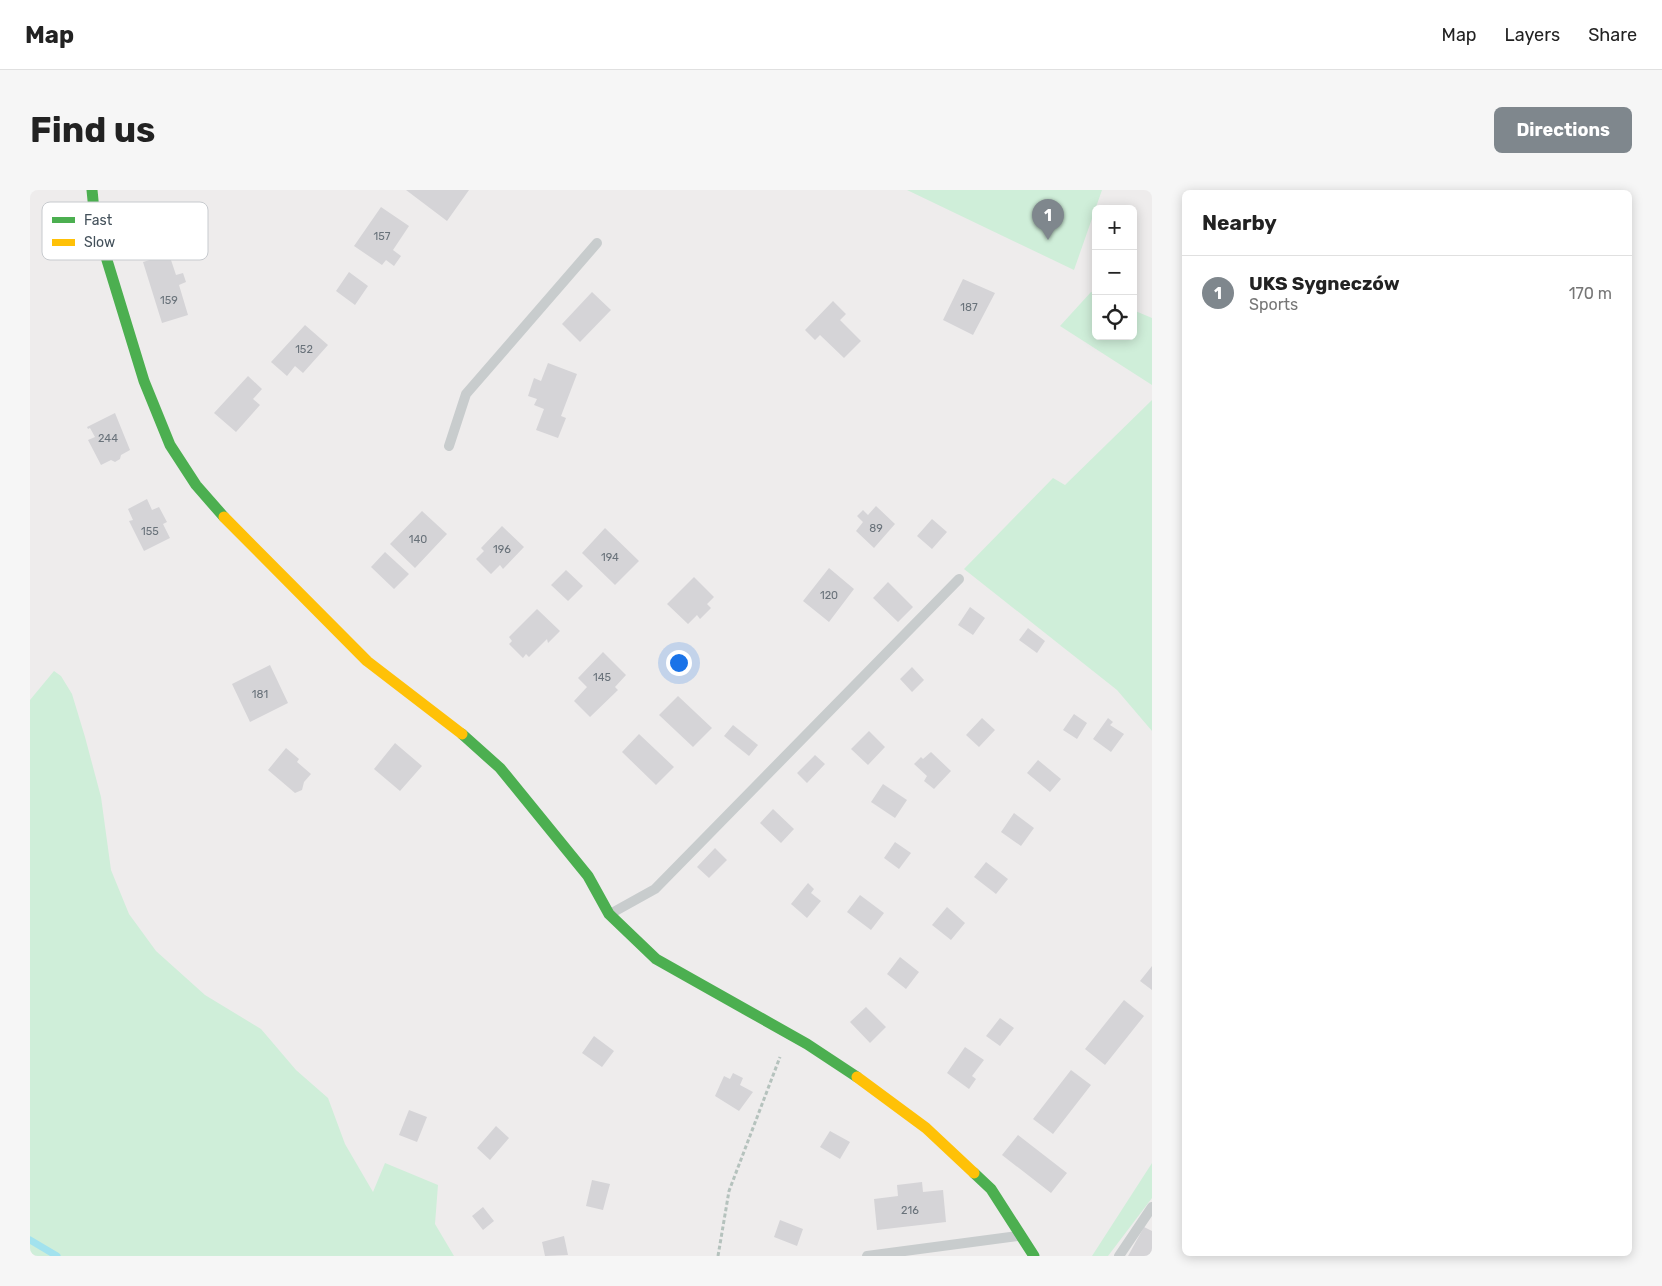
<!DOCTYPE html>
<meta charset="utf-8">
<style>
body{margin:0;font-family:Rubik,sans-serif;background:#f6f6f6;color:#222}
.controls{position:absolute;right:15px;top:15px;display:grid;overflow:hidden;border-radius:8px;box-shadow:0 2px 12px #0003}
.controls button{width:45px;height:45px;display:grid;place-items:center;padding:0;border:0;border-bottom:1px solid #e0e0e0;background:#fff;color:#222;font:25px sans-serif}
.you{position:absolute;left:648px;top:472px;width:18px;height:18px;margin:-12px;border:4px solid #fff;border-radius:50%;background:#1a73e8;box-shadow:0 0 0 8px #1a73e833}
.badge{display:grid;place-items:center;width:32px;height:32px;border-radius:50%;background:#7f878d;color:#fff;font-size:16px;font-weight:700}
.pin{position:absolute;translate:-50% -41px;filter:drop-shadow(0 1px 2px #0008)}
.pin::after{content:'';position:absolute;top:26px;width:18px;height:15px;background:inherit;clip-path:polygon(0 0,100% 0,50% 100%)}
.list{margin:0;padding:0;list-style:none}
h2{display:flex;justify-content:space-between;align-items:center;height:65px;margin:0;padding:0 20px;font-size:21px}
h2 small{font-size:16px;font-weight:400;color:#767676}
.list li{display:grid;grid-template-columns:32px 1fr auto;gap:15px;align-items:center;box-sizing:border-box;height:75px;padding:0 20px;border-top:1px solid #e0e0e0}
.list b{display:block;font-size:19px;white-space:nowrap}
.list p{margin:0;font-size:16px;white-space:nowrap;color:#767676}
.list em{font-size:16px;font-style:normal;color:#767676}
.icon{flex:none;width:28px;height:28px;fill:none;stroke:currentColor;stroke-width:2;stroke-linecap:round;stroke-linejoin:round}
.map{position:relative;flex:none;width:1122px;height:1066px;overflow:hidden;border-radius:8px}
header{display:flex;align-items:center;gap:30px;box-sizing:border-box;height:70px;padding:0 25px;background:#fff;border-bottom:1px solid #e0e0e0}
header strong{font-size:24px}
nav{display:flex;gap:28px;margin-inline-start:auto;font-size:18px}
.intro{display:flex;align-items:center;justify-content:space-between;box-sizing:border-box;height:120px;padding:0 30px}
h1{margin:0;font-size:35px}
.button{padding:12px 22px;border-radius:8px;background:#7f878d;color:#fff;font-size:18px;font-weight:700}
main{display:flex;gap:30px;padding:0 30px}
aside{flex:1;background:#fff;border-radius:8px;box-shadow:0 2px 12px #0003}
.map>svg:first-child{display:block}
.green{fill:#cfeed9}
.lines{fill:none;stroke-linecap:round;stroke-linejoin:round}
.stream{stroke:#a2e2ee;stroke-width:7}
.building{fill:#d5d4d7}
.path{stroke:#b5c2bd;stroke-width:3;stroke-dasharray:4 2.5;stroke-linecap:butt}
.lane{stroke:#c8cccd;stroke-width:10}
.fast{stroke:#4caf50;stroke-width:11}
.slow{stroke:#ffc107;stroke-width:11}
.labels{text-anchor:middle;stroke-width:4;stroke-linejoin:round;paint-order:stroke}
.number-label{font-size:11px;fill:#69727a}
.key{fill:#fff;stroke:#c7cace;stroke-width:1}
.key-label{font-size:14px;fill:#43505a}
</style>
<header>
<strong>Map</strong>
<nav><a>Map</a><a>Layers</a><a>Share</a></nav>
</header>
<div class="intro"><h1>Find us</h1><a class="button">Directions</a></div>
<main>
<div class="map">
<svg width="1122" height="1066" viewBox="0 0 1122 1066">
<rect width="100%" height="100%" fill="#eeecec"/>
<path class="green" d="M877 0H1072L1044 80Z
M1061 102 1066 104V146H1103V120L1122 128V195L1030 136Z
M1122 210V541L1087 500 934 379 1023 288 1035 295Z
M24 481 31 486 42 504 55 547 71 607 81 680 99 724 126 761 175 805 231 839 266 880 298 908 315 954 343 1002 355 973 408 995 405 1034 424 1066H0V510Z
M1122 973V1008L1078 1066H1062Z"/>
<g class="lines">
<path class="stream" d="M0 1050 27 1066"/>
</g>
<path class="building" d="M376 0H439L417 31Z
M351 17 379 36 363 60 371 66 364 76 356 70 352 75 324 56Z
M139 64 146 85 153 83 156 92 149 95 158 125 132 133 113 72Z
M319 82 338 96 325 115 306 101Z
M933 89 965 103 943 145 913 130Z
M562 102 581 120 550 152 532 134Z
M803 111 816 124 810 130 831 151 814 168 790 145 785 150 775 140Z
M275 135 298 155 273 183 265 176 257 186 241 172Z
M518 173 547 184 531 226 536 228 528 248 506 240 514 219 504 215 507 209 498 206 504 188 511 191Z
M218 186 232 199 223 209 230 215 206 242 184 223Z
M85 223 100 260 91 265 90 269 85 272 81 270 71 275 58 250 65 247 60 238 58 239 57 237Z
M117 309 122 320 129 317 137 332 133 334 140 348 114 361 99 331 103 330 98 319Z
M846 316 865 334 844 358 826 341 833 332 827 326 833 320 838 325Z
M392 321 417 344 385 378 360 354Z
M902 329 917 342 902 359 887 346Z
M472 336 494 357 473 379 470 375 461 384 446 369 454 361 451 358Z
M575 338 609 371 585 395 552 363Z
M355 362 379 384 364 399 341 377Z
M799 378 824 399 799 432 773 411Z
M536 380 553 396 538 411 521 395Z
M664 387 684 407 677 414 681 418 670 429 667 425 658 434 637 414Z
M858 392 883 417 868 432 843 408Z
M940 417 955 428 943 445 928 435Z
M507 419 530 441 518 453 517 449 499 467 496 464 493 468 479 454 482 451 479 447Z
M998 438 1015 451 1007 463 989 450Z
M573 462 596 485 585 497 588 500 560 527 544 511 557 497 548 488Z
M240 475 258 513 220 532 202 494Z
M882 477 894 490 882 502 870 489Z
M648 506 682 538 663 557 629 525Z
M1044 524 1057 533 1047 549 1033 540Z
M952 528 965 540 949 557 936 545Z
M1078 528 1083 532 1080 535 1094 544 1081 562 1063 549Z
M703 535 728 555 719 566 694 546Z
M839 541 855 557 838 575 821 559Z
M609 544 644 577 626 595 592 562Z
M365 553 392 576 370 601 344 579Z
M256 558 269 569 267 572 281 584 274 592 272 600 265 603 238 580Z
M901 562 921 581 904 599 894 591 897 586 884 574 891 567 893 569Z
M785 565 795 574 777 593 767 583Z
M1008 570 1031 589 1020 602 997 583Z
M853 594 877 610 865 628 841 612Z
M743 619 764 639 751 653 730 633Z
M984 623 1004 638 991 656 971 642Z
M865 652 881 663 869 679 854 668Z
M685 658 697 670 679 688 667 677Z
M956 672 978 689 966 704 944 687Z
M778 693 784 699 781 703 791 711 777 728 761 714Z
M830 705 854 723 841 740 817 722Z
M917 717 935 733 921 750 902 735Z
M870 767 889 782 876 799 857 784Z
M1122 776V800L1110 791Z
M1094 810 1114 826 1075 875 1055 859Z
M836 817 856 837 840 853 820 832Z
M970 828 984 838 970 856 956 846Z
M564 846 584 861 572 877 552 863Z
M935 857 954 870 942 886 946 889 939 899 917 883Z
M1041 880 1061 895 1023 944 1003 929Z
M703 883 713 888 710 895 723 902 709 921 685 906 694 886 700 889Z
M379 920 397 927 387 952 369 945Z
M466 936 479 948 460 970 447 958Z
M800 941 820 952 810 969 790 957Z
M988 945 1037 983 1021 1003 972 965Z
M562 990 580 994 573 1020 556 1016Z
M892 992 893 1002 913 1000 916 1032 847 1040 844 1009 868 1006 867 995Z
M453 1017 464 1031 453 1040 442 1026Z
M750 1030 773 1039 767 1056 744 1047Z
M1114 1037 1122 1041V1066H1098Z
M534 1046 538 1065 515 1066 512 1052Z"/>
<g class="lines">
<path class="path" d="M688 1066 699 1001 750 867"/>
<path class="lane" d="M419 256 436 204 567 53
M580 724 625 699 929 389
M837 1066 988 1046
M1089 1066 1122 1017"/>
<path class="fast" d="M62 0 65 31 114 191 140 255 166 295 194 327
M432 544 470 578 558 686 579 724 626 769 777 854 827 887
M944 983 961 999 1004 1066"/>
<path class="slow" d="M194 327 337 471 432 544
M827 887 896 938 944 983"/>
</g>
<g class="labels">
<g class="number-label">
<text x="352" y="50">157</text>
<text x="139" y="114">159</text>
<text x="939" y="121">187</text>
<text x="274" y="163">152</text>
<text x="78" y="252">244</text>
<text x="846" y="342">89</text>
<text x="120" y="345">155</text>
<text x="388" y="353">140</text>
<text x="472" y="363">196</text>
<text x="580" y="371">194</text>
<text x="799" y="409">120</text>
<text x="572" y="491">145</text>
<text x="230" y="508">181</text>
<text x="880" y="1024">216</text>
</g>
</g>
<rect x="12" y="12" width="166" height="58" rx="8" class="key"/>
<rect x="22" y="27" width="23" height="6" fill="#4caf50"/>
<rect x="22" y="49" width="23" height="7" fill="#ffc107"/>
<g class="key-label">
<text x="54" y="35">Fast</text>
<text x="54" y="57">Slow</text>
</g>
</svg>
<div class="controls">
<button>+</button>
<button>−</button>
<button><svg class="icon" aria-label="locate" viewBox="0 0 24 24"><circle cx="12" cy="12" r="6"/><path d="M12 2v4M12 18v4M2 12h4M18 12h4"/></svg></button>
</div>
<div class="you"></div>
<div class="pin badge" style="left:1018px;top:50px">1</div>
</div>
<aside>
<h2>Nearby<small></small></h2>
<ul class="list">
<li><span class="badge">1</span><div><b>UKS Sygneczów</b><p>Sports</p></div><em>170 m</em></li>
</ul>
</aside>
</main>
